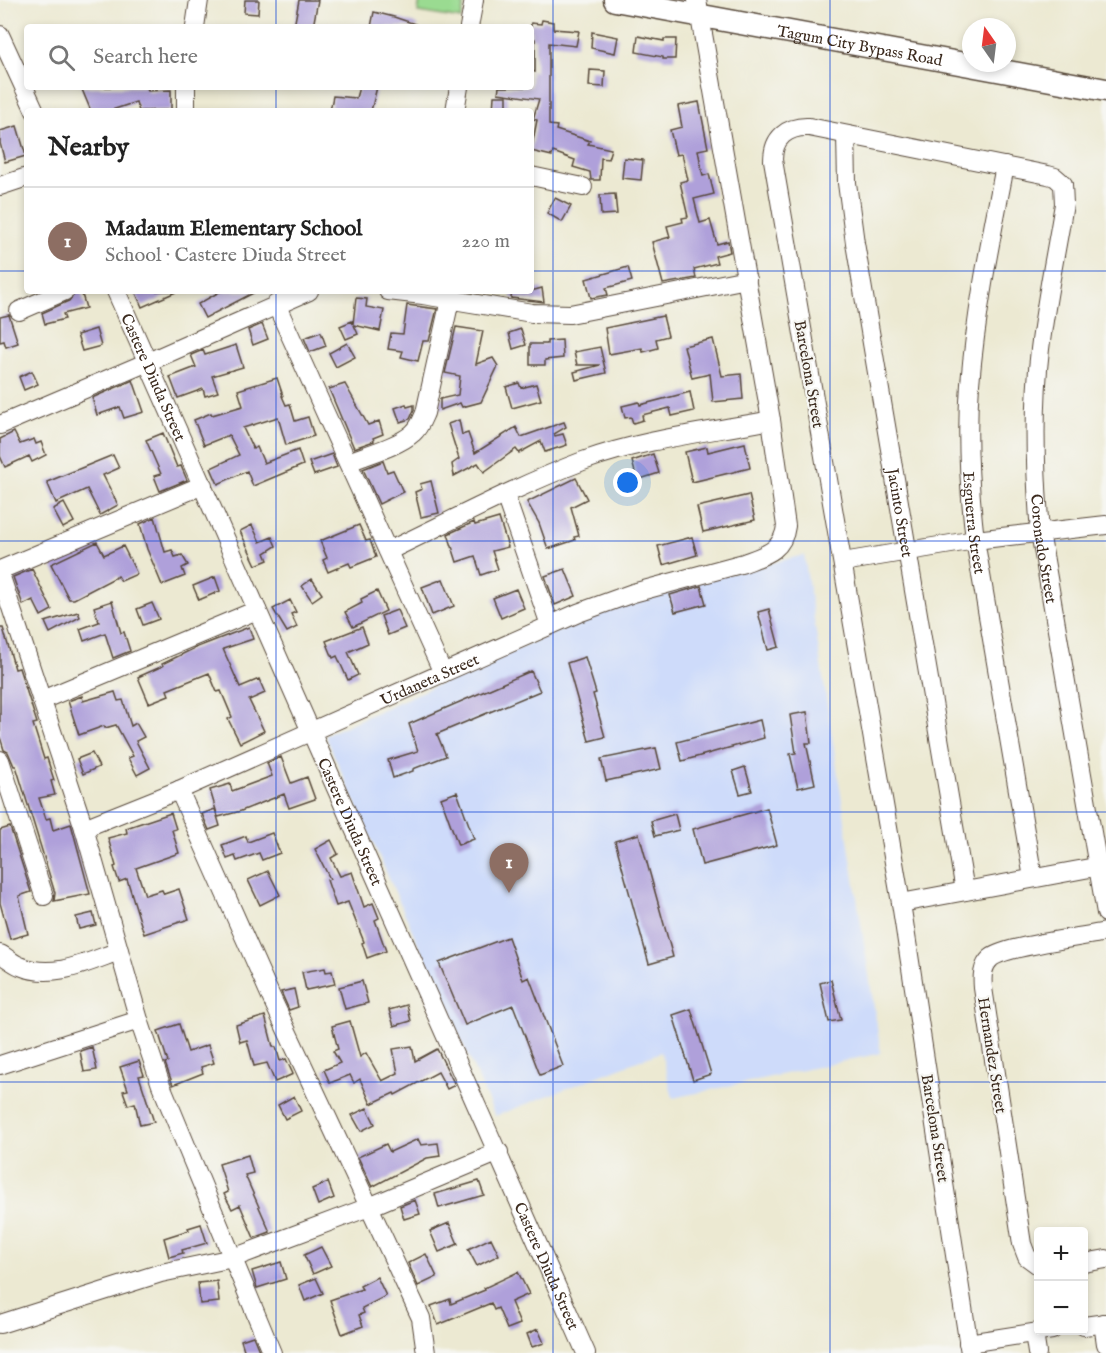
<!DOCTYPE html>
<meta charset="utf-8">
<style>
body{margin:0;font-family:"IM FELL English",serif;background:#f6f6f6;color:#222}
.controls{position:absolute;right:18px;bottom:18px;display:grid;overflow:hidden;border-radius:6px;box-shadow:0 3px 9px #0003}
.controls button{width:54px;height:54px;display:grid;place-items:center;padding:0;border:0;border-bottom:2px solid #e0e0e0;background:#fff;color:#222;font:30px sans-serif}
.compass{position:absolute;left:962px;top:18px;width:54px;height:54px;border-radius:50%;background:#fff;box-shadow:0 3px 9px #0003;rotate:346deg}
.you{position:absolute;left:628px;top:483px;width:21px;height:21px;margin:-15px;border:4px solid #fff;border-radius:50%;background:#1a73e8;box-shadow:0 0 0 9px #1a73e833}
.badge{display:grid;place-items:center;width:39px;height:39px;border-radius:50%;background:#111827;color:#fff;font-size:20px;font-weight:700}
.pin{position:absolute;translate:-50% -50px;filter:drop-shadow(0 2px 3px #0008)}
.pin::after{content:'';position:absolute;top:32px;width:21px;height:18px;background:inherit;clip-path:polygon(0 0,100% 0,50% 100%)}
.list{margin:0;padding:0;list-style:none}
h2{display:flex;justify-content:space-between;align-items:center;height:78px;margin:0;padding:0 24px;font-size:26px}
h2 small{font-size:20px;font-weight:400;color:#767676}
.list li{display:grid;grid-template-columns:39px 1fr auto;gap:18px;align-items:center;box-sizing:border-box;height:108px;padding:0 24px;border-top:2px solid #e0e0e0}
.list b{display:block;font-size:22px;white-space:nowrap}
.list p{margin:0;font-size:20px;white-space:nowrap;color:#767676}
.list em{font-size:20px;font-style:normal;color:#767676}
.icon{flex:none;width:33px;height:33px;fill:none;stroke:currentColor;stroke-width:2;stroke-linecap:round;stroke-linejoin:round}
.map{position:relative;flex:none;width:1106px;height:1353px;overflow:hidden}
.search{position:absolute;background:#fff;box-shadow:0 3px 9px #0003;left:24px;top:24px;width:510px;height:66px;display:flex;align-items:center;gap:15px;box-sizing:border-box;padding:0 21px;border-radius:6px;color:#767676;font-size:22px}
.panel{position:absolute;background:#fff;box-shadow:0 3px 9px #0003;left:24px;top:108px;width:510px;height:186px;border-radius:6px}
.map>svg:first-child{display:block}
.built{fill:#cedbfa}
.green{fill:#9adb91;stroke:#6a8258;stroke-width:1.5}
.building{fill:#afa0da}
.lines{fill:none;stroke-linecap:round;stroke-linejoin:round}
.minor-casing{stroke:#564739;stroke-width:20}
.major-casing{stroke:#564739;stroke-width:25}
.minor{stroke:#fff;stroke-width:18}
.major{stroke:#fff;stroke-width:22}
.grid{fill:none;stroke:#1d4ed8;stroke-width:1.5;stroke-opacity:0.55}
.labels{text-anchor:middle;stroke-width:4.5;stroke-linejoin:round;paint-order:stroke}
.street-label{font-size:16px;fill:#3b2a1e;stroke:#f6f6f2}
</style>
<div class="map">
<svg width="1106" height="1353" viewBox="0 0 1106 1353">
<rect width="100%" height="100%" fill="#f6f6f2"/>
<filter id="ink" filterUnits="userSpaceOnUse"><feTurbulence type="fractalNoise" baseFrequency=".0167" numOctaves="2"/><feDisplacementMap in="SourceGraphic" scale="12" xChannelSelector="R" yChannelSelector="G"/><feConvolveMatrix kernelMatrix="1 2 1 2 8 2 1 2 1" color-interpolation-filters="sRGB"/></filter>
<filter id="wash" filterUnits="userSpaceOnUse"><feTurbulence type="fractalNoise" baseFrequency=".008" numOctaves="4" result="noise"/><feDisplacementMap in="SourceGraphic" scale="24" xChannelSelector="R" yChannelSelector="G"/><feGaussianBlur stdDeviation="1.35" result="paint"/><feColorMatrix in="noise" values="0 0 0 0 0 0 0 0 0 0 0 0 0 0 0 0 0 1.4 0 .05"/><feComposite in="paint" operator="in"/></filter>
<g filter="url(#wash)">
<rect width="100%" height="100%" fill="#ece9d2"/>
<path class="built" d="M804 555 881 1053 673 1098 661 1052 495 1116 325 735 609 608 688 584Z"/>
<path class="green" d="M420 0H465L461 19 418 12Z"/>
<g id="blocks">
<path class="building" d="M245 0H259L258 14 244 13Z
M299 0H318L313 27H294Z
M374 12 394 17 418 25V27H371Z
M542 20 553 22V29L579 31 576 46 549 43V125L557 126 556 130 590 141 588 144 611 149 608 159 601 158 600 180H591L590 172 573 167 575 160 553 152 552 156 531 151 537 120 533 119 539 99 498 93 499 87H531V71L535 72V39L531 38V23L541 24Z
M592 32 618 37 615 53 591 48Z
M638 36 664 41V39H676L675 59H663V57L636 52Z
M590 70 605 71 604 87 589 86Z
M81 87H147L148 91 171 90V110L139 111 136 102 109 111H91Z
M359 87H377L371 111H330L333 96 356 98Z
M494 96H507V111H493Z
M699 102 708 148 698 150 703 176 709 174 714 194 694 199 700 223 710 220 717 244 728 241 730 252 715 256 717 263 694 269 696 278 663 284 652 242 670 237 667 226 683 222 682 218 688 217 680 182 688 180 682 154 676 155 670 130 682 127 678 106Z
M17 126 26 156 5 162 0 143V131Z
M624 158 643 160 641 180 622 178Z
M615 194 617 214 601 215 600 195Z
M555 198 571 206 562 222 547 213Z
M628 267 632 281 606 288 608 295 591 298 586 279Z
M542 288 544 302 511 298 512 291H531Z
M81 291 86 308 63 314 65 319 45 324 42 313 69 301 76 292Z
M135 291H178L142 307Z
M221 291H257L205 318 198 304Z
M356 298 367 299 366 307 384 310 380 331 354 325 358 334 346 339 340 326 352 321 353 324Z
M407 305 437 309 429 341H423L418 361 401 357 403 351 388 349 391 333 403 334Z
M9 315 18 343 6 347 4 341 0 342V317Z
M663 316 668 336 656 339 658 348 643 352 642 348 609 354 605 328Z
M262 324 268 339 253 345 248 330Z
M456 327 483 331 476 364 493 358 498 366 481 402 462 407 460 403 440 410V399L458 395 460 376 445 373Z
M96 329 101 346 82 351 77 335Z
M521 329 526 345 513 349 509 333Z
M321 332 326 346 310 352 304 338Z
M713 339 722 376 741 374 743 399 713 402 710 374 692 378 684 346Z
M562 340 563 358 545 360V365H530V344H547V341Z
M347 343 355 357 336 367 329 353Z
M236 345 243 367 212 376 218 392 205 396 203 389 178 398 170 377 196 367 191 355 203 350 205 355Z
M600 347 606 373 576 380 574 372 600 365H577L574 352Z
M32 371 38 384 24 390 19 377Z
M277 378 283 396H282L286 405 290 404 295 421 308 417 314 436 286 445 278 417 243 428 253 449 257 447 264 463 298 450 303 465 253 486 247 471 218 484 211 468 239 455 229 435 204 445 194 420 211 413 212 415 243 406 238 390Z
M133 380 144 412 124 418 120 407 97 415 92 398Z
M519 383 521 388 536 384 541 400 512 408 506 387Z
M345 384 368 425 379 421 383 434 373 438 374 441 354 448 329 389Z
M690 392 694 411 672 416 670 408 642 415 643 420 633 423 631 417 625 418 622 406 639 402 640 405Z
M406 404 407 407 414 405V410L410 419 400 422 395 408Z
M459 420 462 435 468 433 475 453 516 427 521 437 564 422 566 427 554 434 555 436 563 434 567 445 545 452 541 441 519 453 516 449 484 472 478 463 454 476 452 464 459 459 448 424Z
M14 432 20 444 34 439 36 444 41 442 46 455 32 462 29 456 5 467 0 456V439Z
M163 433 177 467 181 466 187 480 160 491 154 476 161 474 146 440Z
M745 443 750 468 692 482 685 452 707 447 708 452Z
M332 454 337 467 314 475 309 462Z
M653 454 659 473 637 480 632 461Z
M113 455 119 468 103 475 118 505 100 515 87 489 56 503 47 482Z
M383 461 387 472 393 470 403 492 379 504 363 469Z
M576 478 587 499 571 507 579 536 574 537 575 540 548 549 539 523 527 502Z
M431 481 439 513 421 517 415 492 422 489 420 484Z
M749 495 755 520 703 532 697 507Z
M64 503 74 522 63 528 53 509Z
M155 517 165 552 172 550 175 557 182 555 188 565 182 568 185 576 162 585 147 549 140 524Z
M499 518 508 547 492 551 498 569 481 575 475 556 457 562 448 534 474 522 475 525Z
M252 525 260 542 272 537 276 546 265 553 268 560 256 565 240 531Z
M359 525 366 541 370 540 376 557 351 567 349 563 328 572 323 560 327 558 320 541Z
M692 537 697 555 663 565 658 546Z
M97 542 104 555 123 546 137 574 121 581 118 576 74 599H69L51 564Z
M32 569 52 610 41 616 33 600 23 605 13 577Z
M565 569 576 596 555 605 545 576Z
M215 577 220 591 199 600 193 586Z
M312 579 322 594 312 601 302 586Z
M443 579 454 606 432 615 422 587Z
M701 586 706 604 675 612 670 595Z
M516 589 524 608 501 618 493 598Z
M377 591 386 611 353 627 345 612 362 603 361 599Z
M290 600 296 612 291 614 297 627 287 632 273 609Z
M112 601 121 633 124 632 130 651 113 658 105 633 84 641 80 629 99 622 94 607Z
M152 603 159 619 143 625 137 609Z
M769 609 779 647 768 650 758 612Z
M397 610 405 628 388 635 381 616Z
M78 612 80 617 50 633 45 622Z
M249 627 253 639 223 649 240 687 259 679 265 693 249 700 264 731 240 743 228 719 232 717 221 691 217 692 209 673 167 690 169 695 149 703 138 677 163 666 162 664 195 648Z
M362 627 368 643 348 652 358 675 348 680 337 656 333 658 326 641Z
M0 628H3L15 669 19 668 37 723 33 724 44 759 47 758 54 780 51 781 55 795 39 798 46 819 50 818 53 830 71 824 90 894 54 901 55 893 16 766H14L8 752 4 750 0 737Z
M585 657 596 693 593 694 605 737 589 741 567 663Z
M531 671 540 691 437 734 446 756 413 769V771L393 778 388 760 418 751 409 724Z
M115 692 118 701 123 700 131 726 136 723 144 737 136 741 150 768 137 775 128 758 133 756 116 725 105 728 104 726 79 735 68 701 82 696 83 701Z
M807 712 811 743H806L815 784 798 788 790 754 796 753 790 715Z
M760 720 764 738 682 761 677 742Z
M656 748 661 769 606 781 601 759Z
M92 753 99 767 83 774 77 759Z
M281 757 291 783 307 777 315 799 289 808 284 794 241 811 218 817 210 790 230 784 232 791 272 776 267 763Z
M745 767 752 791 740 794 733 771Z
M457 792 474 839 458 845 441 798Z
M767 808 777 845 702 865 693 829Z
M215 809 220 826 209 830 202 814Z
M171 813 176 829 172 830 179 853 136 868 145 895 162 890 164 894 179 889 189 919 144 934 127 879 119 882 114 867 116 866 108 838 127 833 126 828Z
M675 814 679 830 655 836 651 821Z
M10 827 31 892 19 896 28 934 10 939 0 903V830Z
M272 833 280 853 262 860 259 853 237 861 235 856 227 859 222 845 246 836 248 842Z
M639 834 673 957 649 964 615 841Z
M331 840 338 854 331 858 340 876 352 872 364 907 373 903 379 918 375 920 386 951 367 958 362 943 364 942 348 902 336 906 327 880 330 879 315 849Z
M268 871 280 895 260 905 248 880Z
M93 913 96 925 79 929 76 917Z
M508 937 523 980 529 977 563 1066 540 1075 513 1005 465 1025 439 963Z
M325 968 326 972 332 971 335 984 306 990 302 972Z
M831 980 841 1020 829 1022 820 983Z
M362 981 368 1003 345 1009 339 987Z
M294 989 298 1007 289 1010 281 992Z
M407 1005 411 1021 394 1026 389 1010Z
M691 1009 711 1074 693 1080 673 1015Z
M265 1016 273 1047H276L280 1061 286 1059 293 1074 275 1082 267 1063 254 1066 247 1040 240 1042 236 1025Z
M350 1021 360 1057 366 1053 382 1081 398 1073 393 1049 412 1046 415 1061 437 1049 455 1085 447 1089 438 1072 395 1095 394 1093 371 1104 360 1079 354 1083 350 1075 330 1083 324 1070 340 1063 333 1051 338 1049 332 1026Z
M179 1024 188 1052 208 1045 214 1063 201 1067 203 1073 173 1085 165 1063 168 1062 158 1031Z
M92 1047 97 1070 84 1072 80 1051Z
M139 1061 144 1075 139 1076 154 1122 140 1125 135 1103 128 1105 123 1091 128 1090 120 1067Z
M294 1096 301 1111 285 1119 278 1105Z
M367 1108 375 1124 361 1131 352 1115Z
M418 1139 421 1145 438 1143 440 1156 427 1158 372 1187 358 1157 386 1144 390 1152Z
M248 1155 253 1173 245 1175 270 1232 254 1238 240 1205 232 1209 224 1194 228 1192 219 1164Z
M479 1181 484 1195 439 1208 435 1194Z
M328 1182 334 1198 318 1205 312 1189Z
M415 1200 420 1214 404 1219 400 1206Z
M449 1223 458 1244 439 1252 430 1231Z
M201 1224 207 1243 182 1250 183 1253 169 1257 164 1238 189 1230 188 1228Z
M491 1238 499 1255 477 1266 468 1249Z
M321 1247 331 1266 313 1274 304 1255Z
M426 1254 437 1277 418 1286 408 1263Z
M281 1262 286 1279 257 1288 252 1271Z
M518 1272 529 1294 511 1302 520 1324 507 1329 498 1308 494 1310 491 1303 438 1325 431 1306 450 1299 451 1304 485 1290 484 1288Z
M377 1277 386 1296 362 1308 364 1313 359 1315 363 1326 342 1334 330 1300 362 1289 360 1286Z
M316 1278 323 1293 305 1301 299 1285Z
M217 1281 219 1302 200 1304 198 1283Z
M538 1329 544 1343 532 1347 527 1334Z
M253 1336 260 1353H245L241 1340Z"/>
</g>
</g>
<g filter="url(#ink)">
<use href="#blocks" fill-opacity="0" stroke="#564739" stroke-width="1.5"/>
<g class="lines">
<g class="minor-casing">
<g id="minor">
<path d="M195 27 199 0"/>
<path d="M469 27 474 0"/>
<path d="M0 35 35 111"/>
<path d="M186 87V111"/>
<path d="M455 111 459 87"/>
<path id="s1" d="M846 135 847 183 855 243 965 891"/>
<path id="s2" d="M1005 166C991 238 976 311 970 384 966 436 969 488 975 540L1033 878"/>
<path d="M531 176 583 187"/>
<path d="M0 186 27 177"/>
<path id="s3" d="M116 291 586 1353"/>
<path d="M388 291 423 295 532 313 570 314 747 279"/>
<path d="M276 304 443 673"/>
<path d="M19 311 65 291"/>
<path d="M0 425 148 362 309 291"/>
<path d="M348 462C366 455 399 446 413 433 419 428 422 420 425 413L450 300"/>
<path d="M505 495 550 625"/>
<path d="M388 551C453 520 517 486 583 461 643 439 709 432 771 420"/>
<path d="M843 562 975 540 1106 525"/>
<path d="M0 570 203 485"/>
<path d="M0 574 84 828 139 1020 161 1085 272 1353"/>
<path d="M42 700 257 610"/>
<path d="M0 760 44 896"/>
<path d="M179 790 272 999 421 1318 426 1353"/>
<path id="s4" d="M84 828 179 790 578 613 633 593 744 563C765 555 783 551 786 526L771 420 697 0"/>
<path d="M901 903 1106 865"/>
<path d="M0 954C7 957 12 963 20 966 53 980 88 962 119 951"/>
<path d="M0 1065 139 1020"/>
<path d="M1084 1263 1106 1259"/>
<path d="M1038 1265 1027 1257 1022 1244 983 988C982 977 982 966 991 958 1006 946 1083 937 1106 932"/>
<path d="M1103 1323 1106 1344"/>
<path d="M0 1324 161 1273 233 1258 369 1207 499 1152"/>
<path d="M1084 1326 1106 1323"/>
<path d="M1034 1333 1037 1353"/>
<path d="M968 1343 1052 1330"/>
<path id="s5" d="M970 1353 901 903 773 160C773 138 787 126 809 127L1048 175 1055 177 1063 184 1064 204C1056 252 1046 300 1040 349 1033 409 1035 472 1040 532L1106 913"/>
</g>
</g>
<g class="major-casing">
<g id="major">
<path id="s6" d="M615 0 1106 90"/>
</g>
</g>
<use href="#minor" class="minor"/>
<use href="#major" class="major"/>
</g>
</g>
<path class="grid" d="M276 0V27M553 0V1353M830 0V1353M276 87V111M0 271H27M531 271H1106M276 291V1353M0 541H1106M0 812H1106M0 1082H1106"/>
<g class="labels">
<g class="street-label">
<text dy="6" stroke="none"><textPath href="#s6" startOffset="249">Tagum City Bypass Road</textPath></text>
<text transform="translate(810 374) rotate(80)" y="6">Barcelona Street</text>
<text dy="6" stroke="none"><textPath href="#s3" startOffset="94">Castere Diuda Street</textPath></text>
<text dy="6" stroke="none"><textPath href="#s1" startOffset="382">Jacinto Street</textPath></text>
<text dy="6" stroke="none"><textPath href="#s2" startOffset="360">Esguerra Street</textPath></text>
<text dy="6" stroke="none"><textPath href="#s5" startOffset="1894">Coronado Street</textPath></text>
<text dy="6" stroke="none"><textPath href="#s4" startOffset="376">Urdaneta Street</textPath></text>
<text dy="6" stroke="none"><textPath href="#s3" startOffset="580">Castere Diuda Street</textPath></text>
<text transform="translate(993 1055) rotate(81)" y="6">Hernandez Street</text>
<text transform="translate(936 1128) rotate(81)" y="6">Barcelona Street</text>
<text dy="6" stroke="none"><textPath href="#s3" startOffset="1066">Castere Diuda Street</textPath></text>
</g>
</g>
</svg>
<div class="controls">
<button>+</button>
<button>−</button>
</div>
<svg class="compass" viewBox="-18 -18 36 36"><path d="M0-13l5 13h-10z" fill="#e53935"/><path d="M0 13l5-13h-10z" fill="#767676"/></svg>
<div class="you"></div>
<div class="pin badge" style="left:509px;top:893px;background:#8d6e63">1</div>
<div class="search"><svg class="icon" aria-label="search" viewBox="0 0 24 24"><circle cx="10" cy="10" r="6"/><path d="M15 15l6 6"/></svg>Search here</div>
<section class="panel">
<h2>Nearby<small></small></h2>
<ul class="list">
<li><span class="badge" style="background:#8d6e63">1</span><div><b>Madaum Elementary School</b><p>School · Castere Diuda Street</p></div><em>220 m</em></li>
</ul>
</section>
</div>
